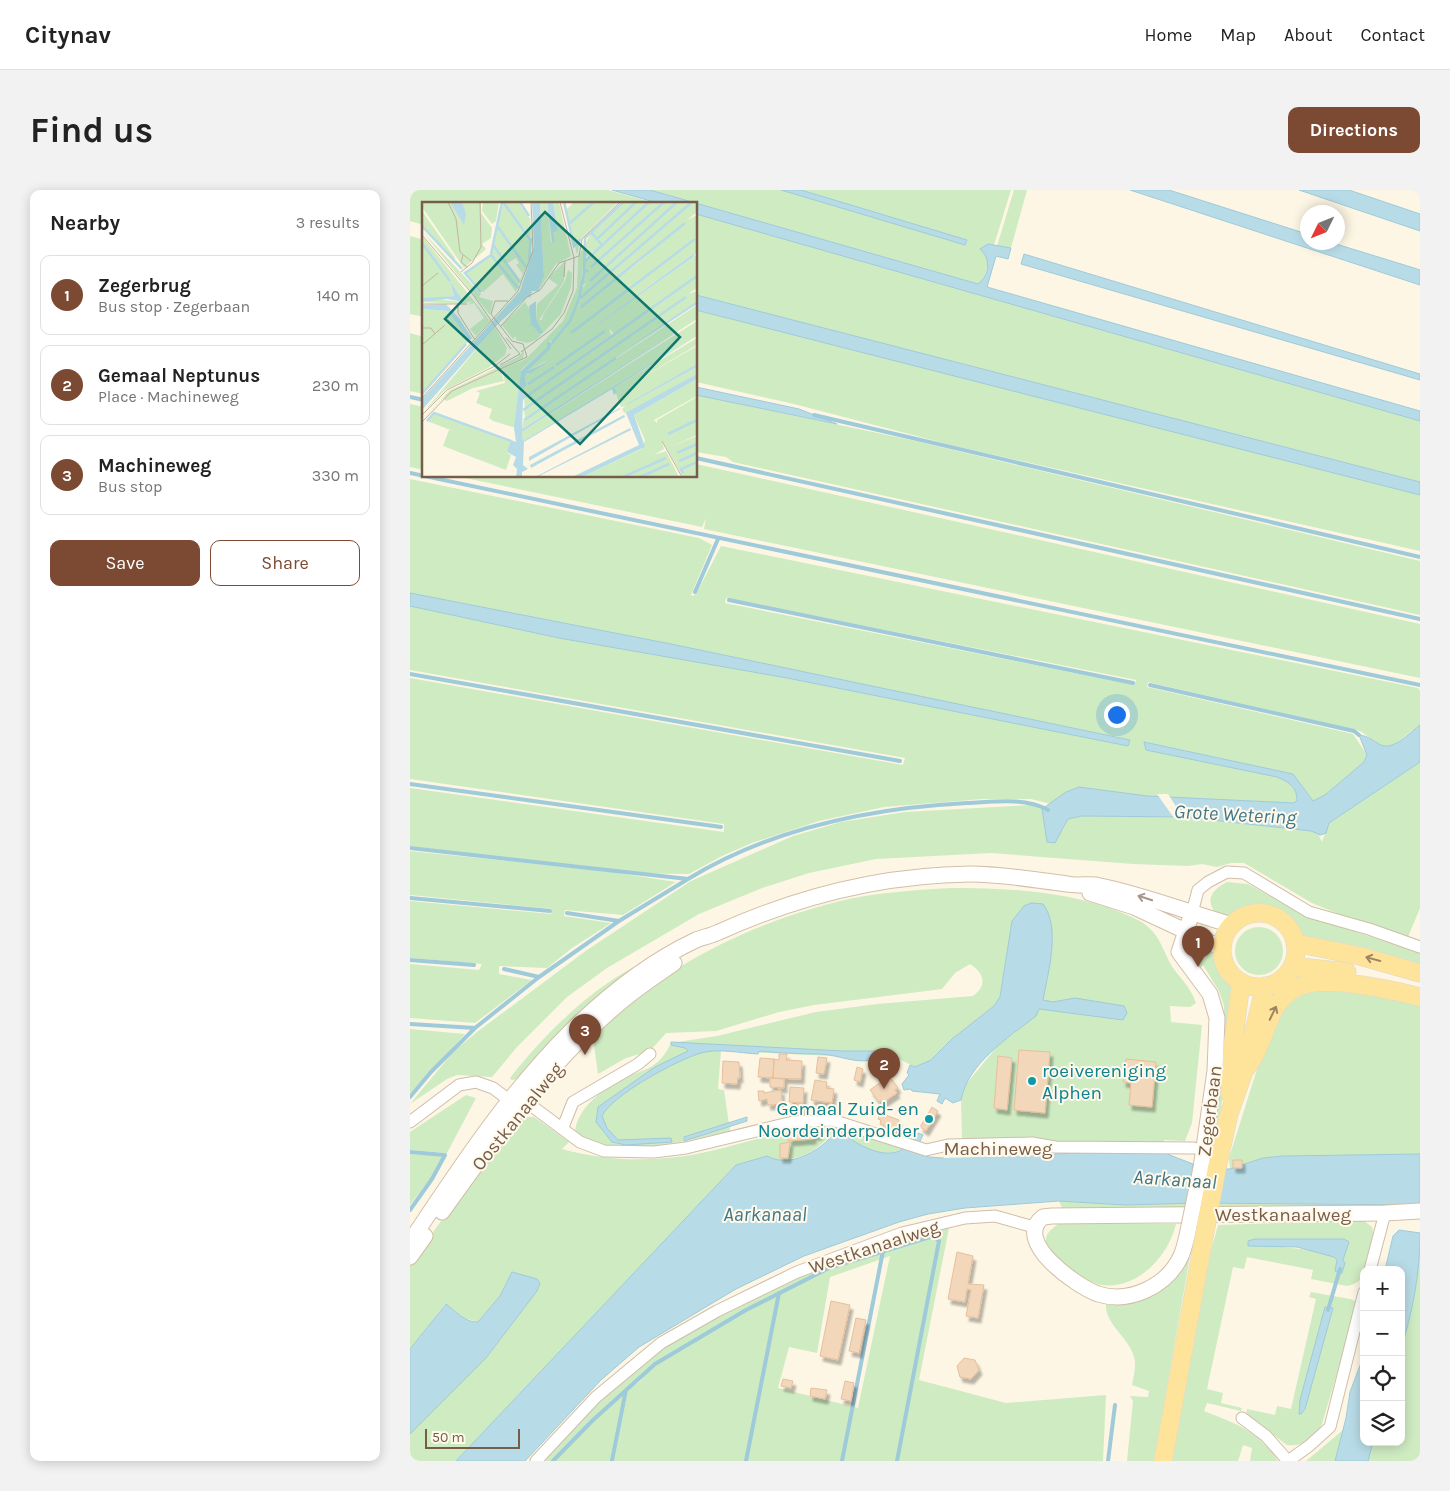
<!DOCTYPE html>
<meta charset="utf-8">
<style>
body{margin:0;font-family:Karla,sans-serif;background:#f2f2f2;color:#222}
.controls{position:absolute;right:15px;bottom:15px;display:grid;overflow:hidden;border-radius:10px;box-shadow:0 2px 12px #0003}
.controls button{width:45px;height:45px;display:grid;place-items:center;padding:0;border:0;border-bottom:1px solid #e0e0e0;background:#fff;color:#222;font:25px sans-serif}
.compass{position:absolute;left:890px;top:15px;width:45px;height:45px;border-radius:50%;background:#fff;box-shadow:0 2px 12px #0003;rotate:227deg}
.scale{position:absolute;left:15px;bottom:12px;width:95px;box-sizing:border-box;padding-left:5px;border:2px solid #775d49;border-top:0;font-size:14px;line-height:18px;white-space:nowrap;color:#775d49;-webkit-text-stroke:4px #fff9eb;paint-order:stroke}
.you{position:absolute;left:706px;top:524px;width:18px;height:18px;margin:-12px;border:4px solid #fff;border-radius:50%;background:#1a73e8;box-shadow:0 0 0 8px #1a73e833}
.badge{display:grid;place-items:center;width:32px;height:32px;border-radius:50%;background:#7c4a32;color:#fff;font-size:16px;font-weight:700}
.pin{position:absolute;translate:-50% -41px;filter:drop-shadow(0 1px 2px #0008)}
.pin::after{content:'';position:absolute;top:26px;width:18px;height:15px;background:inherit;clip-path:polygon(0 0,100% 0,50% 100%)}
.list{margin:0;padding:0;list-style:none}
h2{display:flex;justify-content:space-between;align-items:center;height:65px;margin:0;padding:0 20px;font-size:21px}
h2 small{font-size:16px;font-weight:400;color:#767676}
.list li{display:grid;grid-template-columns:32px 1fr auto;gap:15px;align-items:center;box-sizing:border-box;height:80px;margin:0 10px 10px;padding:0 10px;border:1px solid #e0e0e0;border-radius:10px}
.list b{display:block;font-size:19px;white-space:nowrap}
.list p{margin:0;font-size:16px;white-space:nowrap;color:#767676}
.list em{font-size:16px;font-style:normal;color:#767676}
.actions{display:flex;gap:10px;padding:15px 20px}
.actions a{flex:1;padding:11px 0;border:1px solid #7c4a32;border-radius:10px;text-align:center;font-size:18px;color:#7c4a32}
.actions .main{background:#7c4a32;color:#fff}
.icon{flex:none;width:28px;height:28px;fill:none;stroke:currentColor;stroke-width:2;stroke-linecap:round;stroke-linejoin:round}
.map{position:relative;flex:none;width:1010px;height:1271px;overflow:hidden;border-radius:10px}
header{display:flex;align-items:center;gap:30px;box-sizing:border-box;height:70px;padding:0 25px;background:#fff;border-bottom:1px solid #e0e0e0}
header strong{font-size:24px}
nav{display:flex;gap:28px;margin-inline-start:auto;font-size:18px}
.intro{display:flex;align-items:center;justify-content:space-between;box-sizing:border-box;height:120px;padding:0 30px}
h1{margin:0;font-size:35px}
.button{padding:12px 22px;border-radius:10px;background:#7c4a32;color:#fff;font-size:18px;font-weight:700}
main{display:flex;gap:30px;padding:0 30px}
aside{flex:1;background:#fff;border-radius:10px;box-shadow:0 2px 12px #0003}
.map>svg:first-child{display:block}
.green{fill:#cfebc2;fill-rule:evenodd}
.water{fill:#b8dce7;stroke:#9ecad9}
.pier{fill:#fdf6e4}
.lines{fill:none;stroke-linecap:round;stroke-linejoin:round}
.stream{stroke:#9ecad9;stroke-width:4}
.building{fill:#f3d7bb;stroke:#e7bf9a;filter:url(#shadow)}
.street-casing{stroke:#cfbeaa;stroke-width:13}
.secondary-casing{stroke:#d2bfa7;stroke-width:17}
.primary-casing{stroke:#ded8d3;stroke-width:19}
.street{stroke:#fff;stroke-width:11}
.secondary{stroke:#fff;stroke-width:15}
.primary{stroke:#fee39a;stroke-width:18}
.secondary-bridge-casing{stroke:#d2bfa7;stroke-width:17;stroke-linecap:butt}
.primary-bridge-casing{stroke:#ded8d3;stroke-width:19;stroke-linecap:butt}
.secondary-bridge{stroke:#fff;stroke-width:15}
.primary-bridge{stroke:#fee39a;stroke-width:18}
.oneway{stroke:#a79689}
.oneway2{stroke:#a08561}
.culture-dot{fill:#0f9aa8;stroke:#fff9eb;stroke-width:2}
.labels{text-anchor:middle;stroke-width:4;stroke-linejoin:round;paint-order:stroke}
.culture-label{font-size:19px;fill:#0d838f;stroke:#fff9eb;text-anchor:start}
.street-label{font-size:19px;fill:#775d49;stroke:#fff9eb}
.water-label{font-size:20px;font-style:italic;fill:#41778b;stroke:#fff9eb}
.inset-river{fill:none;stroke:#b8dce7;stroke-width:2.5}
.inset-road{fill:none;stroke:#c3b4a1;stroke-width:1}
.view{fill:#0f766e;fill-opacity:0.15;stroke:#0f766e;stroke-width:2.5}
.inset-edge{fill:none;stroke:#775d49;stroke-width:2.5}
</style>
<header>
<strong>Citynav</strong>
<nav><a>Home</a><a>Map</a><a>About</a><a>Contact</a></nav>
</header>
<div class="intro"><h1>Find us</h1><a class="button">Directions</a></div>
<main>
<aside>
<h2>Nearby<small>3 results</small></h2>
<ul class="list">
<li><span class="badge">1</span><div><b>Zegerbrug</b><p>Bus stop · Zegerbaan</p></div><em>140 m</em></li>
<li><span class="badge">2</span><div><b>Gemaal Neptunus</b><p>Place · Machineweg</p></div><em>230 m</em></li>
<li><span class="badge">3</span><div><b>Machineweg</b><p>Bus stop</p></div><em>330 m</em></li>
</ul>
<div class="actions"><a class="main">Save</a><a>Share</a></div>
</aside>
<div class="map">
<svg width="1010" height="1271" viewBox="0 0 1010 1271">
<defs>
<filter id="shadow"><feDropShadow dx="3" dy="5" stdDeviation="1" flood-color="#0004"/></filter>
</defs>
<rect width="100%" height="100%" fill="#fdf6e4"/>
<path class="green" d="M0 0H198L248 14H14V35L0 31Z
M240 0H371L555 55 556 50 391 0H601L584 55 578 54C577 68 580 84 568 94Z
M604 0H617L601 58 587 56Z
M286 24 1010 231V292L286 105Z
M0 46 14 50V127L0 124Z
M286 120 1010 305V361L545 256 384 214 286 192Z
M0 143 14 147V204L0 201Z
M286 205 501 250 1010 371V425L323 272 316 267 286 262Z
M0 214 14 217V280L0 277Z
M286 274 1010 434V488L294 339 296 328 292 337 45 286H286Z
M0 289 289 348 302 355 281 405 283 406 286 404 311 356 1008 498 1010 501V535L982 556H972L950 541 738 492 737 497 943 544 957 565 954 572 915 605 903 611 883 584 734 552 736 560 867 587C879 592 887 597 887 611L885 613 737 606 669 597 656 602 641 614 621 609H573L474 617 409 631 342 653 312 666 279 684 208 683 266 692 213 725 155 720 154 726 201 733 162 758 137 778 89 776V784L122 790 65 833 0 828V774L69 780 72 774 0 768V711L141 724 142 719 0 705V661L175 679 0 656V598L314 642V634L0 589V488L493 575 495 568 0 480V416L149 448 377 488 718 556 720 550 261 454 0 403ZM316 408 726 490V491L724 495 315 413Z
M1010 572V718L998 747 936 727 902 713 834 673H821L807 677 792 674 778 676 723 674 581 663 466 669 399 683 352 698 289 724 197 778 157 807 107 857 82 887 47 885 37 889 0 914 44 861 67 842 177 760 281 691 383 646 431 632 495 622 620 615 632 619 637 651 653 640 658 629 672 626 774 627 901 641 911 645 909 646 912 652 919 633Z
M817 692 838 694 891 724 1010 763V779L892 746 875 727 862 721 841 720 818 728 805 722C794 708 805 698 817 692Z
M541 698C598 698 656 701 710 722 719 726 730 730 737 736 751 747 754 764 763 778 772 790 781 798 786 813L780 817 760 816 761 832 792 835 782 933 775 951 754 950V954L552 950 551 910 553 898 589 854 605 843 633 810 638 786 602 731 590 807 584 816 542 849 521 870 505 877 489 869 311 861 308 899 314 900 320 941C284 949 192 974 165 941 169 913 200 894 224 884 231 881 239 879 245 874 253 868 257 861 261 853L307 846 406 822 467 814 563 806C578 795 574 783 560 774L545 783 532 799 404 815 369 822 306 841 256 843 240 861 216 868 188 884 183 848C244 778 349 729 439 709 473 702 507 700 541 698Z
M825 761a24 24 0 1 1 48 0a24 24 0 1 1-48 0Z
M786 754 800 759 822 794 817 878 807 946H804L811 877 814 878V816L809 801 793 775 790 777 778 764Z
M222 778 188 809 108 889 101 890 100 888C130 849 178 801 222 778Z
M911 797 1010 811V964L873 966 853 968 820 979 819 968 854 857 867 824 887 805Z
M0 839 55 844 0 904Z
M56 905 66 908 37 963 0 960V942Z
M112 927H124L159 952 152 959C206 974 262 972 317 957 355 947 393 935 433 937 420 944 412 956 399 963 383 972 346 972 326 975L46 1271H0V1244L76 1168 127 1101 130 1093 127 1089 102 1082 90 1106 68 1132 54 1128 35 1114 0 1159V1074L97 940 104 931Z
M438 939 495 958C474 969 457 960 439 948Z
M0 964 33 966 23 985 0 1015Z
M649 1011 715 1015 788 1013 985 1015 654 1022Z
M953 1030 962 1037C966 1047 957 1084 951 1089 947 1093 942 1095 937 1096L901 1089 903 1080 837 1067 834 1079 823 1077 797 1199 813 1203 811 1213 832 1218 831 1221 797 1213 794 1221C827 1234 848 1241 868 1271H840L842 1258 833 1255 828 1271H760L801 1060 808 1035ZM839 1050 934 1049 939 1052 933 1070 935 1073 925 1081 927 1070 924 1067C896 1056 867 1060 839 1050Z
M648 1034H766C759 1065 728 1100 692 1095 677 1093 638 1069 636 1052 635 1043 642 1039 648 1034Z
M539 1038 509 1190 596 1213 696 1205 693 1271H204L218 1200 234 1188 219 1196 199 1216 215 1202 201 1271H131C163 1236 197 1200 235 1172 321 1106 435 1062 539 1038ZM480 1066 448 1218 368 1198 379 1157 407 1163 420 1087Z
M1010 1055V1271H954L957 1252H991V1133Z
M780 1066 744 1271H717L723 1211 720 1206 738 1207 739 1201 722 1195C724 1185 727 1174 723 1164 717 1146 694 1133 696 1113 739 1115 756 1101 780 1066Z
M901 1102 940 1109 945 1111 946 1119 912 1234C905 1248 893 1257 877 1255L836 1225 837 1219 865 1225 867 1216 881 1219 906 1109 899 1107Z
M933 1240 925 1271H896Z"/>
<path class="water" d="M202 0H240L568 94C580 85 581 68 570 59L578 54 601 58 598 69 586 66 577 97 1010 221V231L286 24V14H251Z
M371 0H391L557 50 555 55Z
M720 0H759L897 44 898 52 923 53 1004 78 1010 80V95Z
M889 0H939L1010 24V41Z
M614 64 1010 184V190L611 74Z
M286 105 1010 292V305L286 120Z
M286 197 389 219 427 234 286 205Z
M0 403 261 454 720 550 718 556 377 488 149 448 0 416Z
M1010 535V572L919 633 916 643 911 645 901 641 774 627 672 626 658 629 645 653 637 652 632 619 656 602 669 597 737 606 884 613 887 610C887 597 879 592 867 587L736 560 734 552 883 584 903 611 915 605 954 572 957 565 949 545C959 546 963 551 971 555 983 561 1001 542 1010 535Z
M621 713 633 714C651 737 638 783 633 810L643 812 665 808 714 816 717 823 713 830 629 819 626 826C598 848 558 873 551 910L543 913 535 908 532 914 527 911 530 904 502 901 501 899 494 900 492 894 499 885 497 883 500 875 505 877 521 870 542 849 584 816 590 807 602 731 614 716Z
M261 852 433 861H466V869C446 875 431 865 410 864 391 864 369 863 349 861L348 864C329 863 309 858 291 863 267 870 202 905 192 926L197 938 208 950 261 948 262 952 216 955 202 952 186 932 188 917 245 877 278 861 275 858 261 855Z
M337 927V931L274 951V947Z
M433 937 438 939 439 948C463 964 491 974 508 943L513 945 505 962 519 967 533 968 541 959 622 957 629 965 714 960 752 962 783 974 782 979H820L853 968 873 966 1010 964V1015L788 1013 715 1015 649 1011 555 1018 518 1024 489 1032 394 1066 326 1099 229 1157 191 1190 115 1271H46L326 975 357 966C377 977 403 965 418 950 424 945 426 941 433 937Z
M989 1040 1010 1043C1010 1083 1003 1120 991 1159V1080H975L983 1046Z
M845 1049H934L939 1052 933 1070 935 1073 932 1083 930 1084 925 1081 927 1070 924 1067 887 1057 838 1056V1051Z
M102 1082 127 1089 130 1093 127 1101 76 1168 0 1244V1159L36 1114C45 1121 56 1133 68 1132L90 1106Z
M915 1117 923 1118 895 1219 891 1224H889L890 1210Z
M954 1165V1252H963L958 1271H925L936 1228 940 1202Z"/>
<path class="pier" d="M747 604H758L774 629 764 628Z
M622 957 628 965 533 968 541 959Z"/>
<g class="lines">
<path class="stream" d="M0 207 14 210
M404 225 1010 367
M286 268 1010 429
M0 283 1010 495
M285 402 308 349
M319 410 723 493
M0 484 490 571
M740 495 944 541 949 545
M0 594 311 637
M0 658 278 689C362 638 459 618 557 613 584 612 614 607 638 620
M0 708 140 721
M157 723 209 731
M0 770 64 775
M94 779 129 787 209 731 278 689
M0 834 65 838
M0 907 21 882 65 838 129 787
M0 962 35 965 22 989 0 1020
M918 1120 930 1079
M143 1271 182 1231 245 1174 336 1120 419 1078 523 1046 529 1051 487 1271
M202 1271 216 1200
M336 1271 369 1103
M432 1271 473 1061
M698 1271 705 1215"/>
</g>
<path class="building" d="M609 860 640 862 635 923 604 920Z
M369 864H377L376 870 392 871 391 889 363 888 364 869 369 870Z
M588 866 602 868 597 920 584 918Z
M408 867 417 868 414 884 406 883Z
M350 868 364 869 363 888 348 887Z
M716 869 746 872 742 917 719 915 721 893 713 892Z
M313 871 329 872 330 888 328 887 327 894 312 893Z
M447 877 453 879 450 892 444 890Z
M479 886 488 898 485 900 487 903 474 912 472 910 469 912 460 900Z
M360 888 374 889V898L360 897Z
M405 890 417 892 416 898 424 899 422 913 401 910Z
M380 897 394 898 393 913 379 912Z
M371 900 372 914 358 915 357 909 349 911 348 901H354V903Z
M381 915H392V926H380Z
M522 917 528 921 516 941 510 937Z
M470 923 489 930 485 940 470 934 471 930 468 929Z
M408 938 409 945H403V949L378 951 380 940Z
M380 952 378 968H370V954Z
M823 970H832V978H823Z
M547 1062 563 1066 558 1094 574 1095 568 1128 556 1126 561 1100 557 1099 555 1112 538 1109Z
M421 1111 440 1115 428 1170 410 1166Z
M446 1128 456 1130 449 1163 439 1161Z
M554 1168 565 1170 569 1180 561 1189 550 1187 547 1176Z
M373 1189 383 1191 381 1198 371 1196Z
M435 1191 444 1193 441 1211 431 1209Z
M401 1198 417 1200 415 1209 400 1206Z"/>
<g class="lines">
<g class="street-casing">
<path id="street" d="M782 723 788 700 798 692 817 682 834 683 899 722 959 739 1010 757
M0 932 49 895 66 892 83 898 99 910 115 911 170 952 194 961 244 962 276 958 383 932 422 930 516 960 538 955 622 953 645 957 784 958
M153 937 163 912 228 874 240 864
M960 1080 975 1023
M832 1228 856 1246 878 1271
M126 1271 186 1207 251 1153 307 1121 387 1082 492 1043 555 1028 585 1026 624 1037
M878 1271 899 1256 920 1237 954 1102"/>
</g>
<g class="secondary-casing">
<path id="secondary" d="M680 703 724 717 812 758
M782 723 769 762 800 804 807 828 805 881 791 978
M32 1022C84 949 138 874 206 816 224 800 244 787 264 773
M779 1036C777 1046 775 1057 771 1066 757 1096 720 1114 688 1104 666 1096 602 1051 633 1027L642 1026 975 1023 1010 1021
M0 1052C50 977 99 902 163 839 199 804 241 771 286 750 293 747 301 746 309 742 389 706 472 685 560 684 593 684 624 690 657 694 666 696 677 694 686 695 732 704 777 722 822 735
M0 1067 15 1046"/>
</g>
<g class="primary-casing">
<path id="primary" d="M812 760a37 37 0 1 1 74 0a37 37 0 1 1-74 0Z
M885 753 950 766 1010 783
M882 776 937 782
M834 881C850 862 854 838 866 816 873 806 884 797 896 794 923 787 983 800 1010 807
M820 904 823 855 831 792
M807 978 819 924 834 881 855 796
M753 1271 796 1036"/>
</g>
<use href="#street" class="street"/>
<use href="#secondary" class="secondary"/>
<use href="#primary" class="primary"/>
<g class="secondary-bridge-casing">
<path id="secondary-bridge" d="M779 1036 791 978"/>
</g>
<g class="primary-bridge-casing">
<path id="primary-bridge" d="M796 1036 807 978"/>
</g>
<use href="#secondary-bridge" class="secondary-bridge"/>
<use href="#primary-bridge" class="primary-bridge"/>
</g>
<defs><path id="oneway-shaft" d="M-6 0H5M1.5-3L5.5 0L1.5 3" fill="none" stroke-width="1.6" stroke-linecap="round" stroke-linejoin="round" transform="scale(1.25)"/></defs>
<use class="oneway" href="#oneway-shaft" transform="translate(735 708) rotate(-162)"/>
<g class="oneway2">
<use href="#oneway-shaft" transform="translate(963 769) rotate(-165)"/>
<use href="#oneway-shaft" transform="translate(863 823) rotate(-64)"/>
</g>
<g class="culture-dot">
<circle cx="622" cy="891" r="5"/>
<circle cx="519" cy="929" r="5"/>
</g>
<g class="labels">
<g class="culture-label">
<text x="632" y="887">roeivereniging<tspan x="632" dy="22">Alphen</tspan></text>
<text x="509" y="925" text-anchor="end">Gemaal Zuid- en<tspan x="509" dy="22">Noordeinderpolder</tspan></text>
</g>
<g class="street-label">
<text transform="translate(799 921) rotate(-83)" y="7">Zegerbaan</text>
<text transform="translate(107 926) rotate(-51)" y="7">Oostkanaalweg</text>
<text x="588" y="965">Machineweg</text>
<text x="873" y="1031">Westkanaalweg</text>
<text transform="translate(464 1056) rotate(-18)" y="7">Westkanaalweg</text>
</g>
<g class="water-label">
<text transform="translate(825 624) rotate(3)" y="7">Grote Wetering</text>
<text transform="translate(765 989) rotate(4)" y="7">Aarkanaal</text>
<text x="355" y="1031">Aarkanaal</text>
</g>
</g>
<g transform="translate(12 12)">
<rect width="275" height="275" fill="#fdf6e4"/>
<path d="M0 0H59V11L70 26 69 36 60 42 64 47 42 66 0 5ZM61 0H77L74 19 70 22 60 9ZM81 0H96L108 17V0L109 53 94 90 81 72 61 90 43 71 68 53 81 1 85 6ZM94 56 97 61 94 63 101 72 97 80 84 62ZM118 0H125L129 40 133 39 131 31 136 28 131 0H137L149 54 134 62 116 89 122 73ZM152 0H171L148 21 144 8ZM172 0H196L159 37 155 53 148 22ZM201 0H226L180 42 176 37 211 3 175 36 170 30ZM228 0H240L168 66 242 0H254L167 79 256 0H269L186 72 271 0H275V10L265 18 275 13V49L128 157 275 52V73L192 132 187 126 189 133 105 193 101 192 102 184 107 182 103 180 104 171H109L126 158 105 169 145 125 161 93 158 95 160 86 166 80 160 84 162 73 167 68 162 70 163 60ZM263 21 216 61 159 105 251 30ZM273 36V37L148 131ZM0 9 33 56V60L0 24ZM0 29 59 92 57 95 71 99 68 113ZM169 31 180 43 162 56 157 97 150 116 131 140 126 139 125 145 99 168 94 226 71 219 67 216 70 207 54 201 58 191 54 189 83 181 80 167 104 157 141 119 155 86 156 56ZM0 34 68 119 54 134 48 127 62 116 52 101 46 103 50 99 40 102 0 100 12 97 42 100 28 79 32 94 0 97ZM142 60V79L117 118H120L121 113 143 79 146 68 150 71 149 85 139 112 114 138 105 141 94 138V134L91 137 80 123 103 100 114 118 115 102 136 83 126 76ZM275 75V86L266 92 275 89V99L178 167 275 103V117L100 227 101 219 174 169 103 216 102 208 265 95 103 206 102 196ZM0 107 26 109 47 139 0 192ZM275 119V134L101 239 100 230ZM73 125 85 146 83 153 66 166 23 188 0 212ZM275 136V143L209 182 275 144V162L205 203 275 165V172L220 203 205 210 203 207V212L200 207 203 204 199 205 192 186ZM102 149 101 156 31 189 78 168 82 179 51 186 25 199 21 197 24 193 0 218 27 189 96 155ZM275 177V194L232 218 235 221V218L275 195V233L248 245 275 234V251L255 260 275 252V260L259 267 275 261V275H261L240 238 242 247 232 253 244 249 257 275H219L247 261 216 275H160L220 247 223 238 212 213ZM12 212 89 240 85 251 89 253 84 268 21 244 27 228 31 229 5 219Z" fill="#cfebc2" fill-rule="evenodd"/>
<path d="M28 0H40L44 12 42 23ZM110 0H118L122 74 116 89H110L108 96 106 94 76 122 0 208V197L98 89 112 45ZM125 0H131L136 28 131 31 133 39 130 41ZM275 49 271 55 128 157ZM28 79 42 100 25 97 0 100 1 96 32 94ZM114 99V117L121 131H117L109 122 100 130 109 121 107 104ZM275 99V102L191 157 241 122ZM24 102 37 116 50 136 47 139 26 109 0 107V103ZM275 117 100 230 101 239 275 134 192 186 195 190 192 193 190 187 102 240 101 263 106 267 100 270V275H94L95 267 91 263 94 255 85 250 89 238 94 240 92 226 99 169 125 145V139L130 141 128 147 105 169 127 159 109 171H104L103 180 106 182 102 185 101 192 105 194 101 198 100 227ZM275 162V165L205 203V202ZM275 172V177L212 213 223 245 160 275H150L217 243 202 206 205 210ZM198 206V207L107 259V255ZM202 213 203 215 109 266 108 263ZM208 226 209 228 115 275V274Z" fill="#b8dce7"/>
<path class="inset-river" d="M81 0 109 39M98 0 107 14M142 0 152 44 159 37M148 21 172 0M0 24 40 67M76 25 104 65M170 31 180 43M175 37 214 0M0 41 28 79M71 43 98 80M69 52 80 0M107 57 109 36M163 59 227 0M169 65 242 0M42 70 59 90M43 71 69 53 96 86M162 71 163 36 201 0M168 79 255 0M157 96 162 71 166 68M159 105 263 21M149 131 273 37M130 141 148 119 157 97 270 0M134 163 183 129M106 182 132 165M0 192 44 142M105 194 275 74M101 208 264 95M102 218 194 156M5 219 12 211 89 239M246 232 275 218M255 251 275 242M257 259 275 251M261 271 259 267 275 260M201 275 244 256M218 275 247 262"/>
<path class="inset-road" d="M26 0 34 17 38 50 49 59M0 33 52 94 89 147M41 53 39 60 45 65M39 70 50 61 59 45 58 0M142 75 143 59M0 84 16 71M0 102H45M36 103V111L53 138M79 124 105 95 118 88 137 61 157 54 160 37 198 0M0 126H9L13 132M0 143 23 123M99 150 130 127 142 111 151 89 152 56 138 0M78 163 98 152 84 136M0 196 96 89 111 48 109 0M0 213 25 188 73 164 88 152M0 220 30 189 105 155 101 142 90 139 69 112 73 99H86M240 239 260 275"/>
<path class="view" d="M123 10 258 135 158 242 23 117Z"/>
<rect width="275" height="275" class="inset-edge"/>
</g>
</svg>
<div class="controls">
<button>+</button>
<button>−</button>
<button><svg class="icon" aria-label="locate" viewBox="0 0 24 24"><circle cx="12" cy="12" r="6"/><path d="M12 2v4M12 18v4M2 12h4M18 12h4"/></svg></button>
<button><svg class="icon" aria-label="layers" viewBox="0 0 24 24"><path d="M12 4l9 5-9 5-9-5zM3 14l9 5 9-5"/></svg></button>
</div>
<svg class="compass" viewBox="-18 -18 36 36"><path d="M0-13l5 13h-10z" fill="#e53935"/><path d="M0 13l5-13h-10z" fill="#767676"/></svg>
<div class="scale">50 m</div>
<div class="you"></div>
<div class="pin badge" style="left:788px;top:777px">1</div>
<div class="pin badge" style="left:474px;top:899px">2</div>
<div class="pin badge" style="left:175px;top:865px">3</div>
</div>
</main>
